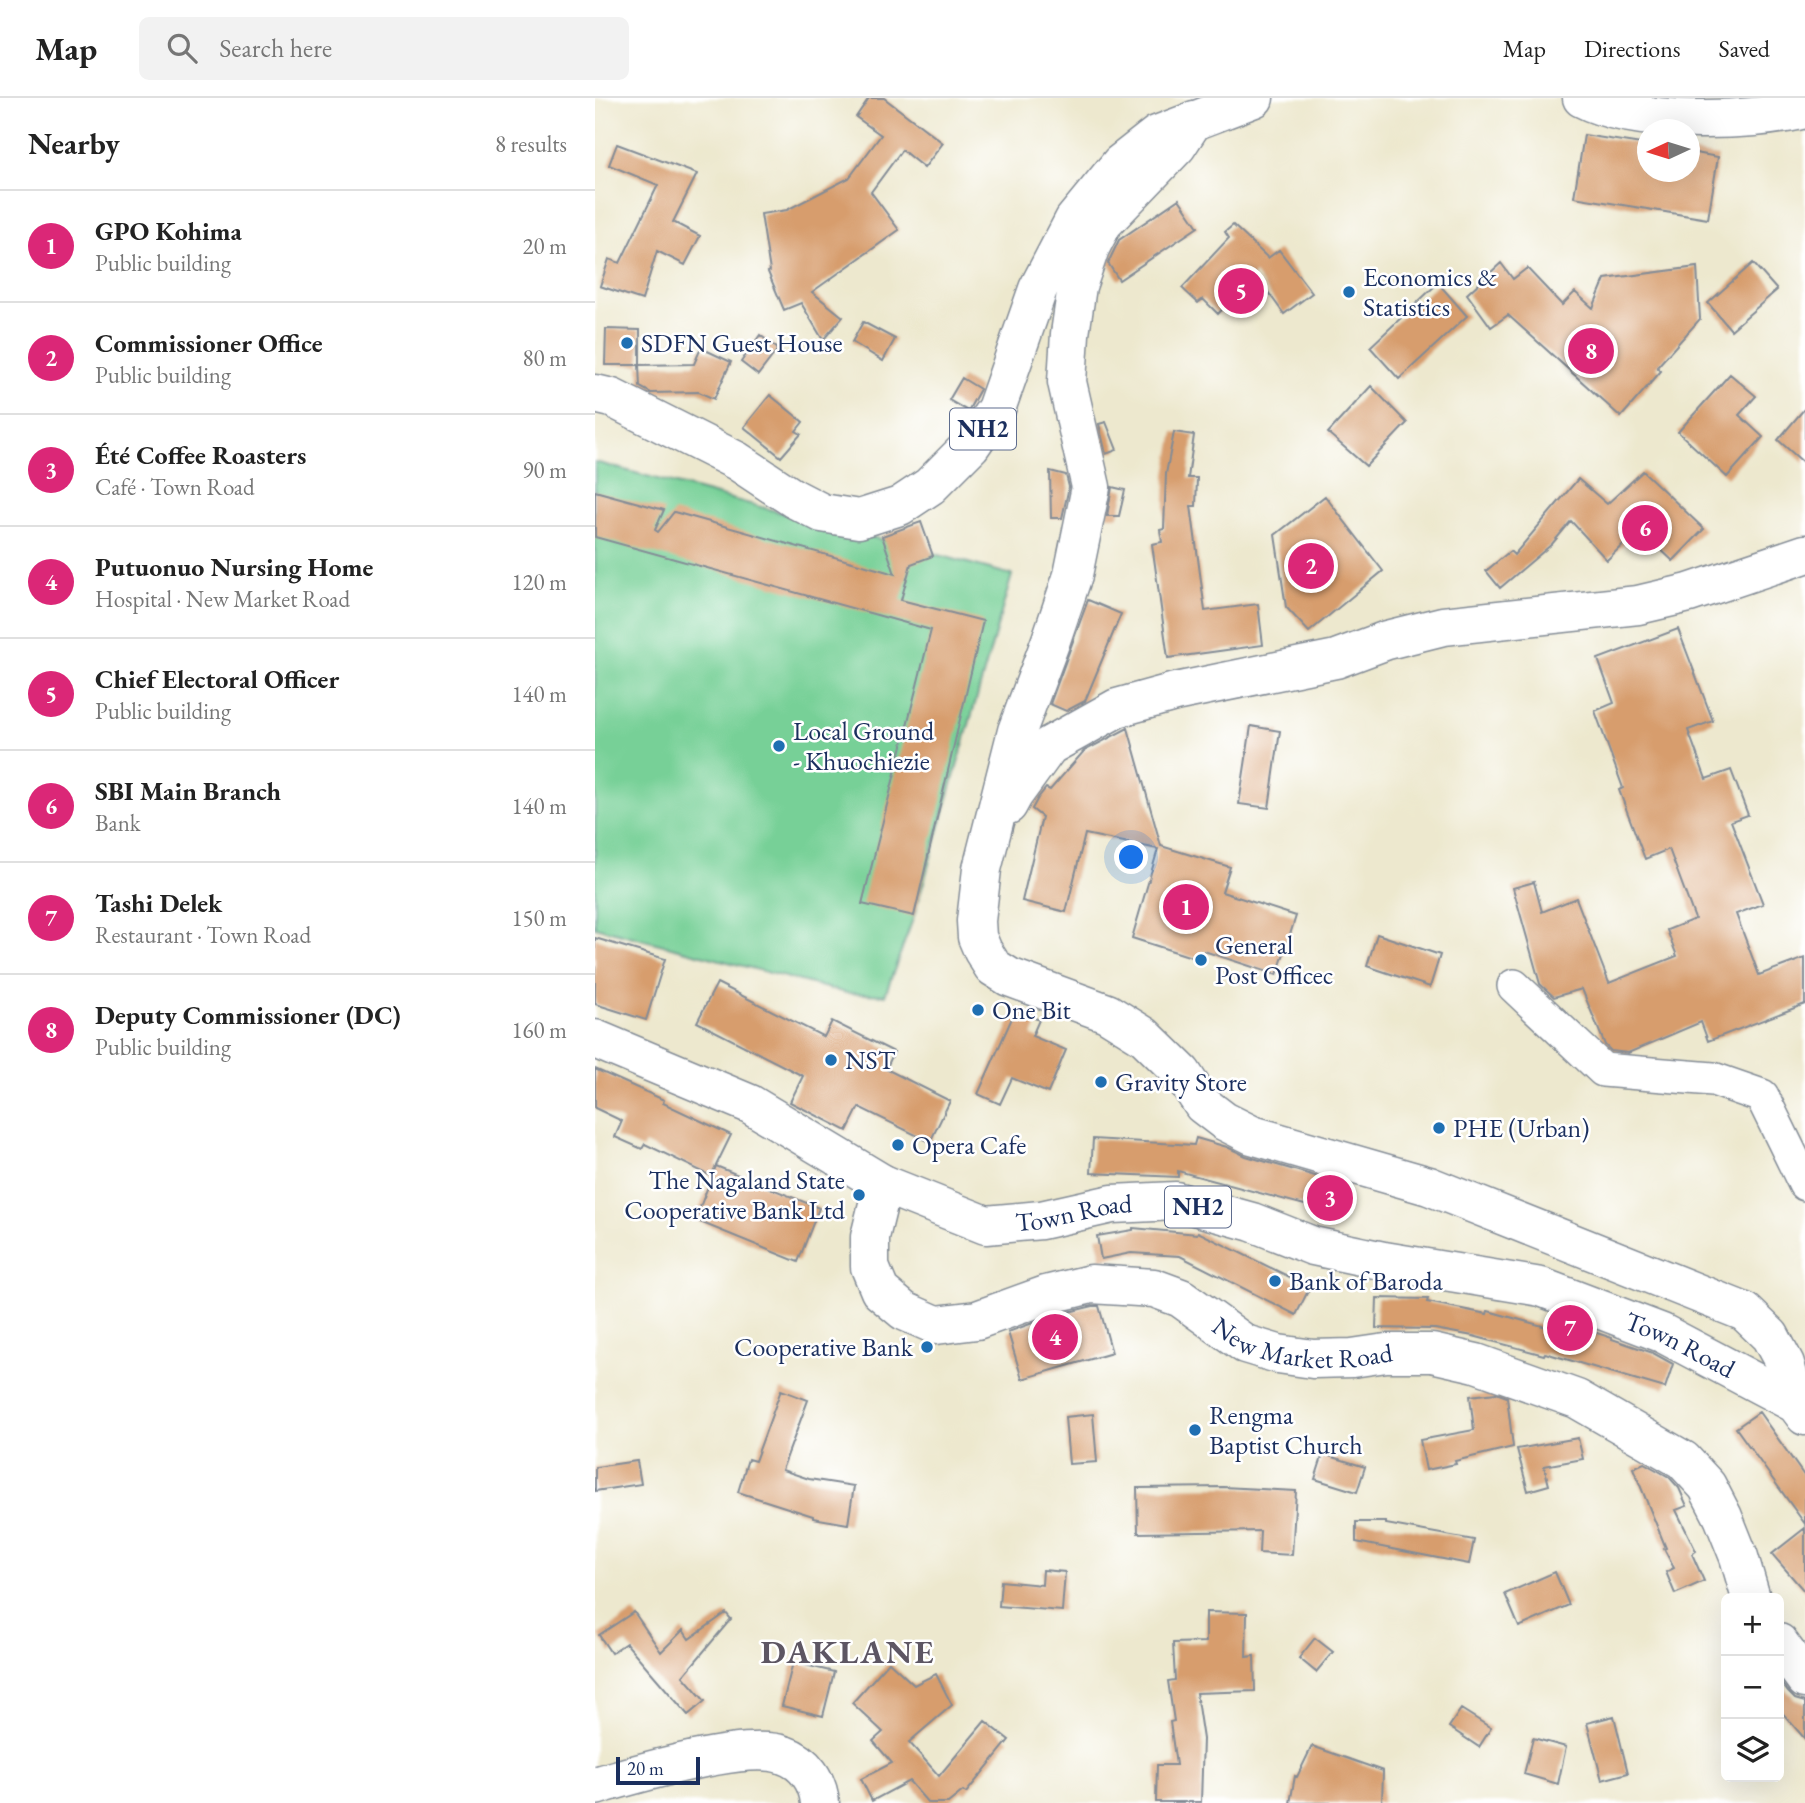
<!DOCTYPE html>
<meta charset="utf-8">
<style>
body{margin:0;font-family:"EB Garamond",serif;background:#f2f2f2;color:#222}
.controls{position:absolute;right:21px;bottom:21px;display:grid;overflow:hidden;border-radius:10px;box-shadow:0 7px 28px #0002}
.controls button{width:63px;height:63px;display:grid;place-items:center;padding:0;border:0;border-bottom:2px solid #e0e0e0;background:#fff;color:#222;font:35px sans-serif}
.compass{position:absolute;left:1042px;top:21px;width:63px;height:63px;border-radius:50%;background:#fff;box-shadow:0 7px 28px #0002;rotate:266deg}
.scale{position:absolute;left:21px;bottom:18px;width:84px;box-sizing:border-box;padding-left:7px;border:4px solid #1b2f5e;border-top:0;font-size:19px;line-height:24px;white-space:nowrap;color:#1b2f5e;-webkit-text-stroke:5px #fff;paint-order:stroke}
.you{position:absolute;left:537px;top:760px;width:24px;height:24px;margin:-18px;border:5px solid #fff;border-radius:50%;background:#1a73e8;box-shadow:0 0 0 10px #1a73e833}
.badge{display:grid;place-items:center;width:46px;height:46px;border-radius:50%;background:#db2777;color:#fff;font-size:23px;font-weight:700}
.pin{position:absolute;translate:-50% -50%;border:4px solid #fff;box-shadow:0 2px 7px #0006}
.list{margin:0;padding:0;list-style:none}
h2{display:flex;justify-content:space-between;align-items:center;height:91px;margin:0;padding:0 28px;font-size:30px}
h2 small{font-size:23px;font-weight:400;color:#767676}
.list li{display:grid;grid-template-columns:46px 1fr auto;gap:21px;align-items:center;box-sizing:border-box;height:112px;padding:0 28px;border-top:2px solid #e0e0e0}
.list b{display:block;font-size:26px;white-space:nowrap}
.list p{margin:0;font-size:23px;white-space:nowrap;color:#767676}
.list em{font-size:23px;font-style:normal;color:#767676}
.icon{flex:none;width:38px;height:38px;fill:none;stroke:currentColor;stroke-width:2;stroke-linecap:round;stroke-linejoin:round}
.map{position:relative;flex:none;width:1210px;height:1705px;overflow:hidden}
header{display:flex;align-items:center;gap:42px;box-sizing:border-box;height:98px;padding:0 35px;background:#fff;border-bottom:2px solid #e0e0e0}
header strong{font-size:33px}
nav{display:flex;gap:38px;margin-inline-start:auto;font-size:24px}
.search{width:490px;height:63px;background:#f2f2f2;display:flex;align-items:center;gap:18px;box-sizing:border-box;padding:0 24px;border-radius:10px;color:#767676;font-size:26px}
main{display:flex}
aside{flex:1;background:#fff}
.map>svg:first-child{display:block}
.green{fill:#77d097;stroke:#49807a;stroke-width:2}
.building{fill:#d79d6d}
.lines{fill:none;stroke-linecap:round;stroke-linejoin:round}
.street-casing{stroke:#848c96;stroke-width:36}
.secondary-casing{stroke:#848c96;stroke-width:41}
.highway-casing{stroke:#848c96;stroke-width:41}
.street{stroke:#fff;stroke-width:33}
.secondary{stroke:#fff;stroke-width:38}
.highway{stroke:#fff;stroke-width:38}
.poi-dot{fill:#1f6fb2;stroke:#fff;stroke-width:2.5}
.labels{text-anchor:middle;stroke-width:5;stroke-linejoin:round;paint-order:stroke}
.shield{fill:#fff;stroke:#5f6d8e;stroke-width:2}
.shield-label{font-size:24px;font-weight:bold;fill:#1b2f5e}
.poi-label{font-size:26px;fill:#1b2f5e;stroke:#fff;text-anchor:start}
.street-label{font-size:26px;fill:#1b2f5e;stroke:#fff}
.district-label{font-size:33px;font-weight:bold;letter-spacing:2px;fill:#5d5663;stroke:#fff}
</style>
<header>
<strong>Map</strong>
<div class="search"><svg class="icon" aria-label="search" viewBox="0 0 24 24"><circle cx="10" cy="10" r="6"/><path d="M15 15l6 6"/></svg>Search here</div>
<nav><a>Map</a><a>Directions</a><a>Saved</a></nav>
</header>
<main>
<aside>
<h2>Nearby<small>8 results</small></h2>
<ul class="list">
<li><span class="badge">1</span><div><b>GPO Kohima</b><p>Public building</p></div><em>20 m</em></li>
<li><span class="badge">2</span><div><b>Commissioner Office</b><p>Public building</p></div><em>80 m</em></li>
<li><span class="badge">3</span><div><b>Été Coffee Roasters</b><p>Café · Town Road</p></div><em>90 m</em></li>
<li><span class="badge">4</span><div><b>Putuonuo Nursing Home</b><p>Hospital · New Market Road</p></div><em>120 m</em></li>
<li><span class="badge">5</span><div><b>Chief Electoral Officer</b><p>Public building</p></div><em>140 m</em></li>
<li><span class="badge">6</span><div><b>SBI Main Branch</b><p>Bank</p></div><em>140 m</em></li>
<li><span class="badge">7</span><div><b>Tashi Delek</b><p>Restaurant · Town Road</p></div><em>150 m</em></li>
<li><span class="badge">8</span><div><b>Deputy Commissioner (DC)</b><p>Public building</p></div><em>160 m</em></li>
</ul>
</aside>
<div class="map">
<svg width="1210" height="1705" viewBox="0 0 1210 1705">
<rect width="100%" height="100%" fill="#fff"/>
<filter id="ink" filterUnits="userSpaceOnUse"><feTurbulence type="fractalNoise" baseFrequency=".0143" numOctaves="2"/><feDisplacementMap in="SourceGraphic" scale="14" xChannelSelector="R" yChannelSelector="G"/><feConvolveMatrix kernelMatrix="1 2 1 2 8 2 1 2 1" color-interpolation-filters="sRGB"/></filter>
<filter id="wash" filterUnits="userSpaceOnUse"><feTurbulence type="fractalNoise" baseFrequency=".00686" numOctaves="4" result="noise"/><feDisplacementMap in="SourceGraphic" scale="28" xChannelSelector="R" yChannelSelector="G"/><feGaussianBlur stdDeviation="1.57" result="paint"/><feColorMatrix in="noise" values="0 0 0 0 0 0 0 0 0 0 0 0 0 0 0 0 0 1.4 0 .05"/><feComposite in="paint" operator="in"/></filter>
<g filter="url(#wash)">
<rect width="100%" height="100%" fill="#ede8ce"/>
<path class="green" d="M0 364 417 477 319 818 290 897 251 895 0 829Z"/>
<g id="blocks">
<path class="building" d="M274 0H289L348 45 329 70 307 52 276 94 304 132 217 194 248 219 228 242 206 205 189 212 173 174 175 173 166 116 192 112 254 80 286 37 261 19Z
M989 37 1053 47V74H1095V54L1123 59 1113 121 979 99Z
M22 46 102 76 78 124 105 138 90 167 62 153 47 202 5 188 14 161 25 165 63 87 14 67Z
M584 101 603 129 524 182 513 165 524 142Z
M638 127 673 160 684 152 717 195 689 216 660 176 623 216 608 201 603 205 587 190 634 140 630 134Z
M906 165 918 181 932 170 967 207 980 194 998 210 1010 181 1102 169 1105 221 1062 269 1066 273 1026 319 913 217 896 229 872 196Z
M1158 165 1182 192 1136 232 1113 205Z
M843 185 872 218 804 281 775 249Z
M268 224 300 241 288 263 257 244Z
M11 231 45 232V267H10Z
M165 237 183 251 163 277 146 264Z
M106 250 136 264 119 301 104 294 56 295 45 289 44 267 99 266Z
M1135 276 1161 298 1144 317 1168 339 1132 379 1083 334Z
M367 280 385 291 373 313 354 302Z
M776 288 812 325 771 368 733 335Z
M175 297 208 324 201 333 206 336 186 359 149 329Z
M1210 310V366L1183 342Z
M511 324 522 352 511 356 504 326Z
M579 334 599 337 593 380H602L601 408H596L610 513 663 506 668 547 573 560 557 446 567 444 565 432 569 431 571 376Z
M455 373 471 377 474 389 467 420H456Z
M1048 373 1109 431 1078 463 1044 431 1012 462 976 423 957 446 905 490 891 473 915 453 919 457 983 381 1012 406Z
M517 389 530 392 524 418H512Z
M0 393 69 412 60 432 63 434 79 414 300 476 287 438 326 424 338 458 316 466 306 502 388 523 319 818 267 806 336 532 0 439Z
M730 398 788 473 714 534 691 509 680 437Z
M493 502 526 516 490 603 471 613 455 606Z
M1083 531 1118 623 1093 632 1111 681 1136 672 1153 717 1136 723 1168 806 1141 816 1164 877 1210 860V906L1113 943 1106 924 1033 955 1016 953 1010 947 987 891 959 899 945 886 918 790 939 784 947 814 981 800 1014 885 1082 858 1072 832 1100 821 1074 751 1050 761 1024 692 1028 690 1000 613 1019 605 1003 561Z
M656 628 685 633 674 710 644 706Z
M533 630 566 748 635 769 627 794 701 818 682 877 609 853 606 862 537 840 563 751 490 736 471 814 427 803 447 719 437 711 443 700 451 690 455 692 489 653Z
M782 836 845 857 835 889 772 868Z
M0 840 70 861 51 922 0 906Z
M122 885 229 939 237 923 299 954 291 971 355 1003 335 1044 264 1009 252 1033 195 1004 208 978 102 924Z
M421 911 444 922 437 938 471 952 453 995 417 980 405 1006 383 996Z
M0 971 69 1002 68 1005 136 1037 116 1078 50 1046 47 1051 20 1039 27 1023 0 1010Z
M601 1040 632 1049 651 1058 751 1087 743 1116 583 1073V1079L496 1075 498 1041 599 1047Z
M121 1068 224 1110 203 1164 100 1122Z
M538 1130 602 1136 603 1134 715 1189 701 1217 585 1158 536 1155 506 1161 502 1138 538 1132Z
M782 1200 833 1201 832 1204 892 1216 893 1213 966 1233 969 1224 1017 1240V1241L1058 1255 1078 1266 1070 1290 950 1255 949 1257 878 1238 840 1231 781 1230Z
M498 1208H504L517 1255 427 1281 413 1234 457 1218Z
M186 1292 213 1302 187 1372 214 1381 259 1388 253 1426 218 1420V1418L143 1394 153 1361 160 1363Z
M901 1295 912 1299 918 1349 860 1363 861 1366 831 1372 825 1342 879 1332 875 1298Z
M1164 1314 1210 1379V1426L1141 1330Z
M498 1316 502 1364 474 1366 470 1319Z
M983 1340 988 1361 949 1368 954 1387 933 1393 922 1351Z
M728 1356 770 1369 762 1394 720 1381Z
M42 1363 46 1386 0 1393V1369Z
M1049 1365 1074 1379 1084 1390 1092 1408 1081 1412 1101 1453 1097 1456 1109 1483 1080 1496 1071 1474 1079 1470 1069 1451 1071 1450 1038 1370Z
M628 1389 701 1393 697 1457 664 1455 665 1433 543 1435 542 1390Z
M761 1424H791V1426L879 1442 874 1466 761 1444Z
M1210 1430V1494L1177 1456Z
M448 1472 470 1474 467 1513 404 1508 406 1483 447 1487Z
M960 1474 974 1507 924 1529 910 1496Z
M39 1514 66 1554 88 1532 94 1541 131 1515 136 1521 88 1578 110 1603 93 1617 31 1545 16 1555 4 1537Z
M611 1514 652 1515 651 1559 659 1558 660 1593 601 1595 608 1641 606 1704H561L562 1667H581L575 1624 579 1623 573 1583 580 1582 578 1545 611 1544Z
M720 1540 738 1554 721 1574 704 1560Z
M198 1564 239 1574 228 1618 187 1608Z
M294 1564 319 1587 341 1576 357 1607 314 1644 344 1678 390 1623 414 1642 371 1695 368 1693 353 1705H333L314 1683 277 1703 266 1681 297 1665 278 1643 288 1634 257 1605Z
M1184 1582 1193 1594 1200 1601 1210 1604V1641L1184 1611Z
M866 1611 896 1630 884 1649 854 1629Z
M1019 1618 1033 1675 1007 1682 992 1625Z
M938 1640 971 1649 963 1686 929 1676Z
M717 1648 788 1673 787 1705H695L700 1678 702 1679Z"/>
</g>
</g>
<g filter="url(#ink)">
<use href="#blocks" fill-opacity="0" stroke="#848c96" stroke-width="2"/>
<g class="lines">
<g class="street-casing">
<path id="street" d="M919 888 1008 972 1118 981 1167 998 1210 1086"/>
</g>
<g class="secondary-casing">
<g id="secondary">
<path d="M599 22 582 48 508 125 495 150 482 188 475 236 472 284 496 389 478 477 455 545 422 633 387 771 381 823 382 839 388 853 398 869 414 879 512 915 549 938 587 975 608 1007 629 1023 657 1037 834 1088 1150 1214 1175 1238 1190 1266 1201 1306"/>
<path d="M413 707 419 696 454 648 522 610 580 594 741 561 792 542 848 528 1043 507 1094 495 1210 456"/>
<path id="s1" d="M288 1086 275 1139V1169L285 1193 309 1213 341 1227 382 1222 451 1197 496 1186 559 1190 586 1200 650 1246 683 1256 718 1261 757 1260 791 1255H837L881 1265 982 1301 1088 1362 1112 1388 1128 1419 1144 1459 1156 1500"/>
<path d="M1184 1545 1210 1581"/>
<path d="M0 1688C41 1676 151 1643 189 1657 210 1664 223 1683 225 1705"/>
</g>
</g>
<g class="highway-casing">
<g id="highway">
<path d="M987 0C1038 27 1154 25 1210 11"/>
<path d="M0 296 17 300 142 363 198 400 227 415 264 421 305 408 335 388 376 347 401 311 443 191 479 122 525 66 562 37 659 0"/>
<path id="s2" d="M0 941 155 1006 288 1086 391 1127 446 1122 517 1106 581 1103 657 1124 718 1148 789 1163 946 1189 1067 1235 1201 1306 1210 1318"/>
</g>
</g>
<use href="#street" class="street"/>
<use href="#secondary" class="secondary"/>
<use href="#highway" class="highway"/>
</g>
</g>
<g class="poi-dot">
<circle cx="754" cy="194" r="7"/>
<circle cx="32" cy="245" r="7"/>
<circle cx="184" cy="648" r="7"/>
<circle cx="606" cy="862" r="7"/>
<circle cx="383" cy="912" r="7"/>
<circle cx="236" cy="962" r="7"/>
<circle cx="506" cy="984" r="7"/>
<circle cx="844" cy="1030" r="7"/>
<circle cx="303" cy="1047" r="7"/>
<circle cx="264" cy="1097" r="7"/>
<circle cx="680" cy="1183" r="7"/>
<circle cx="332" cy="1249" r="7"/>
<circle cx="600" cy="1332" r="7"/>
</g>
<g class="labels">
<g class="shield">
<rect x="355" y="310.5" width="66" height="41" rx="5"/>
<rect x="570" y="1088.5" width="66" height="41" rx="5"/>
</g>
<g class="shield-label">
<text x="388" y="339">NH2</text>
<text x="603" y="1117">NH2</text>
</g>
<g class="poi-label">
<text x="768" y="188">Economics &amp;<tspan x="768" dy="30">Statistics</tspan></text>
<text x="46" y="254">SDFN Guest House</text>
<text x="198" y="642">Local Ground<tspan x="198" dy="30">- Khuochiezie</tspan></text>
<text x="620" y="856">General<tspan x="620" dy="30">Post Officec</tspan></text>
<text x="397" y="921">One Bit</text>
<text x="250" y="971">NST</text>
<text x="520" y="993">Gravity Store</text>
<text x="858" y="1039">PHE (Urban)</text>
<text x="317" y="1056">Opera Cafe</text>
<text x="250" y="1091" text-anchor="end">The Nagaland State<tspan x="250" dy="30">Cooperative Bank Ltd</tspan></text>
<text x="694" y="1192">Bank of Baroda</text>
<text x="318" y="1258" text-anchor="end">Cooperative Bank</text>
<text x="614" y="1326">Rengma<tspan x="614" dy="30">Baptist Church</tspan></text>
</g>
<g class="street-label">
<text dy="9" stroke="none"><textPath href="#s2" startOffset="523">Town Road</textPath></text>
<text dy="9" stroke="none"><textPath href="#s1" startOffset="565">New Market Road</textPath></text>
<text dy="9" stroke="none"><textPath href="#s2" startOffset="1153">Town Road</textPath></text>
</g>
<g class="district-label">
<text x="253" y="1565">DAKLANE</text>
</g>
</g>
</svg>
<div class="controls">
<button>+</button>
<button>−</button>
<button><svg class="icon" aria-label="layers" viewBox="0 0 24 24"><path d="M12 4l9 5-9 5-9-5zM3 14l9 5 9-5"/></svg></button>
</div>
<svg class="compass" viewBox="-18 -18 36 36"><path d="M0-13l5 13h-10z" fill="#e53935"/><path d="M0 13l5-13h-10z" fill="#767676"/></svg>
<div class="scale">20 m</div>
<div class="you"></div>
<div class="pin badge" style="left:591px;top:809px">1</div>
<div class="pin badge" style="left:716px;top:468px">2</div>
<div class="pin badge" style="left:735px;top:1100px">3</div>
<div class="pin badge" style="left:460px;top:1239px">4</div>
<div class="pin badge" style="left:646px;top:193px">5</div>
<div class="pin badge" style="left:1050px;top:430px">6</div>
<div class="pin badge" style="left:975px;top:1230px">7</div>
<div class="pin badge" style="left:996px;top:253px">8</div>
</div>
</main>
